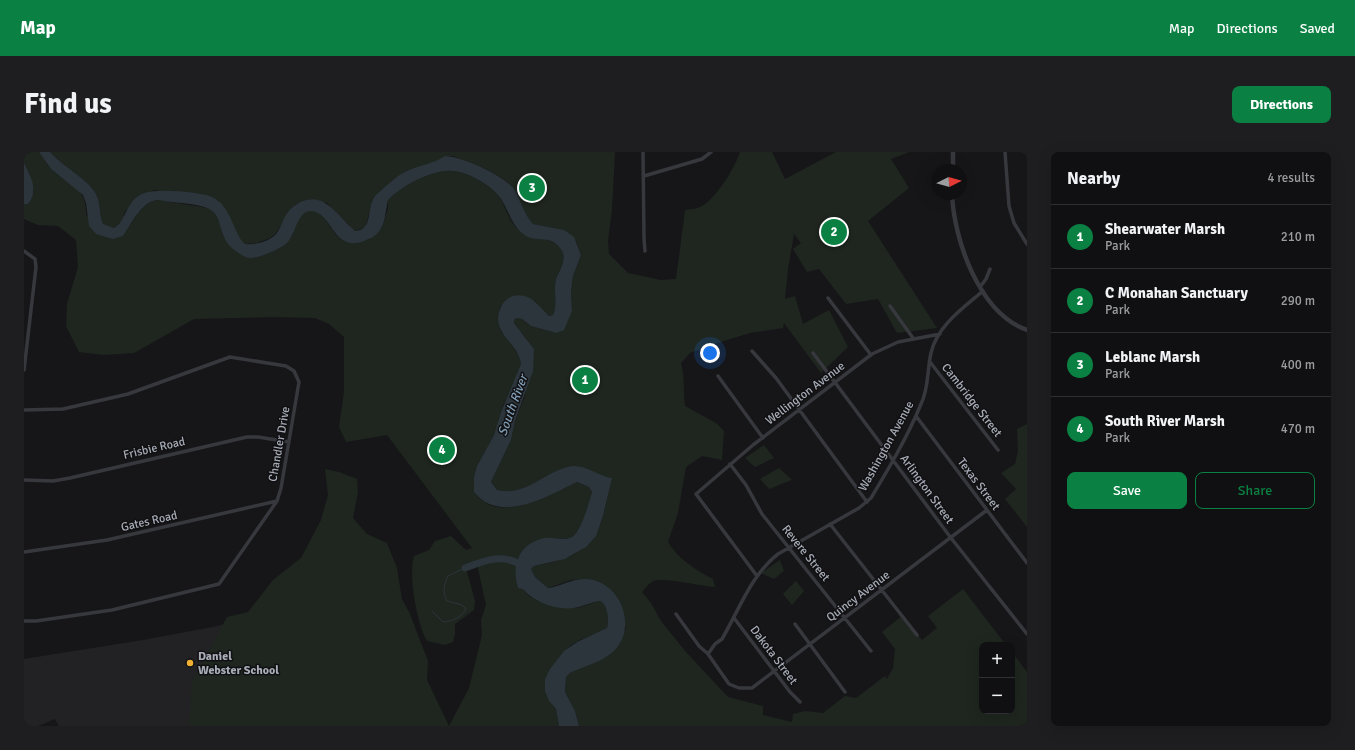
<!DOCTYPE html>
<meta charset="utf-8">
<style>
body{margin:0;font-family:Signika,sans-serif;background:#1e1e20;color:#f1f3f6}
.controls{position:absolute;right:12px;bottom:12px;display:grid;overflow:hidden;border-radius:8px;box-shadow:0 4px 16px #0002}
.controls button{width:36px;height:36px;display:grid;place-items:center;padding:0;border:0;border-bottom:1px solid #303032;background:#101012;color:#f1f3f6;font:20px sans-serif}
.compass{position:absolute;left:907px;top:12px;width:36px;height:36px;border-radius:50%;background:#101012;box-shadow:0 4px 16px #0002;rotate:85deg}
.you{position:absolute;left:686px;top:201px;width:14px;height:14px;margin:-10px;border:3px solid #fff;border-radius:50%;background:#1a73e8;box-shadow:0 0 0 6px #1a73e833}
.badge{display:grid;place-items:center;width:26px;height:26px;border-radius:50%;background:#0b8043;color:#fff;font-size:13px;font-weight:700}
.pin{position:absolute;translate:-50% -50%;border:2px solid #fff;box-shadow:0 1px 4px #0006}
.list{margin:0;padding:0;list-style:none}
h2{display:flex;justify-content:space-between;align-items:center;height:52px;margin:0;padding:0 16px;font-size:17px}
h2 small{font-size:13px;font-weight:400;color:#9c9d9f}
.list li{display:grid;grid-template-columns:26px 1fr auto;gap:12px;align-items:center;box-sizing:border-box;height:64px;padding:0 16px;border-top:1px solid #303032}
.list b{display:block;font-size:15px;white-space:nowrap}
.list p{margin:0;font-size:13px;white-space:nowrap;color:#9c9d9f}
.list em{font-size:13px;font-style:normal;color:#9c9d9f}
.actions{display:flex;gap:8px;padding:12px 16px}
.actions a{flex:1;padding:9px 0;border:1px solid #0b8043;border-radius:8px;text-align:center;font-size:14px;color:#0b8043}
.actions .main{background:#0b8043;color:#fff}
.map{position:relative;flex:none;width:1003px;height:574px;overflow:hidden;border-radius:8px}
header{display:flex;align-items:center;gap:24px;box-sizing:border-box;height:56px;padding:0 20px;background:#0b8043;color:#fff}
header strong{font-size:19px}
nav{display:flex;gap:22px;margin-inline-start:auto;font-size:14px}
.intro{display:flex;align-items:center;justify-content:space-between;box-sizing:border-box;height:96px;padding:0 24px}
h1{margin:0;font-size:28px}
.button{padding:10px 18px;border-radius:8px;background:#0b8043;color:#fff;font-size:14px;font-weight:700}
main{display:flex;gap:24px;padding:0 24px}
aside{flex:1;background:#101012;border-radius:8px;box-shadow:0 4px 16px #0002}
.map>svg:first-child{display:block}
.built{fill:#222225}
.green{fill:#1e261f}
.water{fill:#2c353c}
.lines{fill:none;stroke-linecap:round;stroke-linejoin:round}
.stream{stroke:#2c353c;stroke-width:1}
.river{stroke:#2c353c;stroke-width:7}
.minor{stroke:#37383d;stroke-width:3.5}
.tertiary{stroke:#37383d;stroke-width:4.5}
.poi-dot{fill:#f2b134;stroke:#111113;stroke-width:1.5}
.labels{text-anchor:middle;stroke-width:3;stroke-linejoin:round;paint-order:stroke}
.street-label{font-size:12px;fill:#a8adb8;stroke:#111113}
.poi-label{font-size:12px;font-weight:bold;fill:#a8adb8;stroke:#111113;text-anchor:start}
.water-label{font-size:13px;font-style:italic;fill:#7f9bb3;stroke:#111113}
</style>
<header>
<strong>Map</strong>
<nav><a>Map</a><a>Directions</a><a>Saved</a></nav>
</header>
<div class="intro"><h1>Find us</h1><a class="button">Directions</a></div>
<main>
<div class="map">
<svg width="1003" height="574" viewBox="0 0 1003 574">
<rect width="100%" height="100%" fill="#161618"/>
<path class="built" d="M211 468 328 574H35L31 567 14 574H0V507L119 488 194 474Z"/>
<path class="green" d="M0 0H15C20 5 23 13 28 18 47 35 63 35 62 63L99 84C109 72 117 49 134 48L184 56 190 59 195 70 229 106C238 103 258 98 264 90 270 82 274 59 286 58 304 58 306 86 322 89 329 90 337 89 344 88L358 75 364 57V48C378 34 409 17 429 19 443 20 463 31 472 41 481 50 482 63 490 73 492 76 496 78 499 81 511 91 529 82 538 99 543 108 535 119 532 127 529 139 534 152 529 163L525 164 511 149 476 155C475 160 474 165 474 171 476 184 494 194 497 212 493 227 485 240 479 254 475 264 474 274 470 283 461 302 446 318 451 340 452 345 460 349 464 352 488 364 531 341 553 330L565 335 568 340C565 351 557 380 548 385 544 388 538 386 533 386 515 386 504 392 494 406 495 415 495 428 499 436 505 451 539 457 552 456 561 455 568 450 576 449 584 453 585 468 583 476 575 482 564 484 554 489 530 501 531 526 525 549L532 557 535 574H165L168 530 203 465 224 460 249 428 277 406 297 368 304 343 301 317 315 320 333 327 334 340 329 366 343 382 363 391 373 416 378 447 386 462 404 509 403 528 425 574 445 536 458 483 457 468 462 453 453 412 442 416 451 449 450 458 431 472V482L429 490 421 493 403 489C393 472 384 423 390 404L405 398 411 389 427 384 442 398 448 396 363 283 322 290 315 275 320 240V185L305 172 291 166 247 165 170 167 110 201 79 203 55 200 42 174 43 152 54 115 52 88 34 74 14 73 0 67V52H4L10 39 6 22 0 11Z
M26 0H591L588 58 584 89 585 102 604 121 637 128 652 127 661 58C666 57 672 57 676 55 690 50 712 14 716 0H748L761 27 812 0H885L867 7 885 36 844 69 913 176 873 181 854 147 822 152 795 117 783 120 769 97 777 91 770 82 764 117 761 147 771 144 779 172 805 158 824 195 797 221 760 171 759 176 726 181 690 192 666 201 657 211C661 226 659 239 661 254L692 271 700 279 698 308 678 304 662 315 654 361 644 390C653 406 673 419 689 427L691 435C675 434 642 425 629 429 625 431 621 437 618 440L627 451 637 469 662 500 704 545 739 554V563L768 570 769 562 781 559 799 561 821 544 832 546 861 524 863 527 869 516 871 497 858 480 879 463 898 488 913 476 904 464 939 437 982 493H958V559H988V500L1003 520V574H555L551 559 541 540 542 525 546 521 584 504 595 493 602 475 563 427 547 428 524 436 511 425 507 417 510 414C520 412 531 410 540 407 579 392 580 361 587 326L579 324 551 314C542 317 532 320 524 324 507 332 493 343 473 338L467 330 487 288 491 269 501 244 505 190 490 171V168L493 166 498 167 507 174 532 181 548 159 547 140 549 124 557 103 552 89 531 76 509 72C499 62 497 51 491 39 482 22 446 11 429 4H422L416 8 381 20 369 28 348 48 342 75 331 79 303 51 285 47 272 52 251 82 246 86 233 91 221 92 217 89 195 49 187 44 130 38 101 59 98 69 90 76 79 73C75 63 77 52 72 42 64 27 38 14 26 0Z
M1003 272V375L981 347 992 337 977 321 991 312 994 299 993 277Z
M740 293 750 306 731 315 721 306Z
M755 316 768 328 745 337 736 327Z
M756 408 760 419 750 427 737 421Z
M772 429 780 439 768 453 759 442Z"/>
<path class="water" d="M15 0H26C38 14 64 27 72 42 77 52 75 63 79 72L90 76C102 69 101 52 116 43 128 35 172 40 186 44 191 46 197 50 200 55 208 65 213 86 221 92 230 93 245 90 252 82 257 76 258 69 262 63 270 50 287 42 301 51 311 57 319 68 328 76L331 79C351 78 341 54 352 43 361 35 371 25 381 20 394 13 409 12 421 4 437 4 481 24 490 37 497 48 499 61 509 72L540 78 550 85 557 103 549 124 547 140 548 159 540 178 532 181 507 174 498 167 493 166 490 168V171L510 197 509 219 491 269 487 288 467 330 473 338C503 345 521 318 549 314 561 313 575 324 588 326L579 364 572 384 562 395 541 407 510 414 507 417 511 425 524 436C538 434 548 426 563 427 597 430 614 475 590 499 579 510 560 514 546 521L542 525 541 540 551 559 555 574H535L532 557 525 549 521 539V527L526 517 540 499 553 490 583 476C585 468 584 453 576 449 568 450 562 453 555 455 537 460 510 451 499 437L494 436C487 413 495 391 521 386 529 385 541 389 548 385 557 380 565 350 568 340L565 335 553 330C524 344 476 373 450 340V325L453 314 470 283 477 260 497 212C494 195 484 192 477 178 470 167 476 148 489 144 506 140 515 154 525 164L529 163C534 152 529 139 532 127 535 119 543 108 538 99 527 80 511 93 498 81 485 70 484 53 472 41 463 31 443 20 429 19 409 17 378 34 364 48 360 66 362 82 340 89 308 101 309 60 287 59 274 58 271 83 263 91 257 97 235 106 227 106 222 106 217 103 213 100 193 87 200 67 187 58 177 51 148 51 134 48 117 49 108 72 99 84L89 87 72 82 65 74 62 51 59 43 27 17Z
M0 11C7 24 15 39 4 52H0Z"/>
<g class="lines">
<path class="stream" d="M408 459 419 470C429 469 437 466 442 457L438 453 423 449C418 440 420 433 424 424L441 416"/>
<path class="river" d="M441 416C462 408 479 401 499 414"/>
<path class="minor" d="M619 0 620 87 621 99
M981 0 985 54 990 71 1003 92
M620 24 678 7 687 0
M0 99 11 107 12 115 0 218
M956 135 962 127 966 117
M804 146 847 203
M866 154 889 186
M728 199 752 226 843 350
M789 201 927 386 1003 482
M906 210 974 298
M694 224 739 286
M0 258 39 257 104 242 206 205 262 214 270 219 275 230 257 336 253 349 195 432 88 458 12 469H0
M892 264 1003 411
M706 312 722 333 738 362 847 499
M0 328 29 329 46 326 223 285H234L265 290
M806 372 893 483
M0 400 83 388 253 349
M733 424 672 342 729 293 848 202 874 190 916 182
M652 462 675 494 684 502 705 532 715 536H728L963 358
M710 466 766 540 776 550
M771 472 821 540
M684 502 691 492 698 487C715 458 727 423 754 402L835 356 847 346C865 316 884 284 897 252 905 236 903 218 907 201 913 174 939 156 959 139"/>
<path class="tertiary" d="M929 18V0
M928 42C930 88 955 161 1003 178"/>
</g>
<circle class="poi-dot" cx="166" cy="511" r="4"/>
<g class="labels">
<g class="street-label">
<text transform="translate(781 241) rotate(-37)" y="4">Wellington Avenue</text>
<text transform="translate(948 248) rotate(52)" y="4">Cambridge Street</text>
<text transform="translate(255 292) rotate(-80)" y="4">Chandler Drive</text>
<text transform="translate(862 294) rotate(-61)" y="4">Washington Avenue</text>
<text transform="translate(130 296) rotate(-13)" y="4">Frisbie Road</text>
<text transform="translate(955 332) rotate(53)" y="4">Texas Street</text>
<text transform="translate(903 337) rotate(54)" y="4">Arlington Street</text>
<text transform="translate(125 369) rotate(-13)" y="4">Gates Road</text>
<text transform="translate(782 401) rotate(51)" y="4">Revere Street</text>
<text transform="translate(834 444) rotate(-37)" y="4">Quincy Avenue</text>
<text transform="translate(750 503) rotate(53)" y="4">Dakota Street</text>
</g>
<g class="poi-label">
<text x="174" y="508">Daniel<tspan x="174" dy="14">Webster School</tspan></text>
</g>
<g class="water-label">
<text transform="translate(488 253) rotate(-70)" y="5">South River</text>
</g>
</g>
</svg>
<div class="controls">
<button>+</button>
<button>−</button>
</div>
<svg class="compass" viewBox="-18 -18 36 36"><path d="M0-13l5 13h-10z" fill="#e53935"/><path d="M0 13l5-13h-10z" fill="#9c9d9f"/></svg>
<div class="you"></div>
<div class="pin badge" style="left:561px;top:228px">1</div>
<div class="pin badge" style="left:810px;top:80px">2</div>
<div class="pin badge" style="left:508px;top:36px">3</div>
<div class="pin badge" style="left:418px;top:298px">4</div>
</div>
<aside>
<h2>Nearby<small>4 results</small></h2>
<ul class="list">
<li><span class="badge">1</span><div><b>Shearwater Marsh</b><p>Park</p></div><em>210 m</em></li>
<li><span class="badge">2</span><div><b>C Monahan Sanctuary</b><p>Park</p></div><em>290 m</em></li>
<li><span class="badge">3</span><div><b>Leblanc Marsh</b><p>Park</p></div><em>400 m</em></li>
<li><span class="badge">4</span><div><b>South River Marsh</b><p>Park</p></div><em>470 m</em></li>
</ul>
<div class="actions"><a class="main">Save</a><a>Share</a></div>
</aside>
</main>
